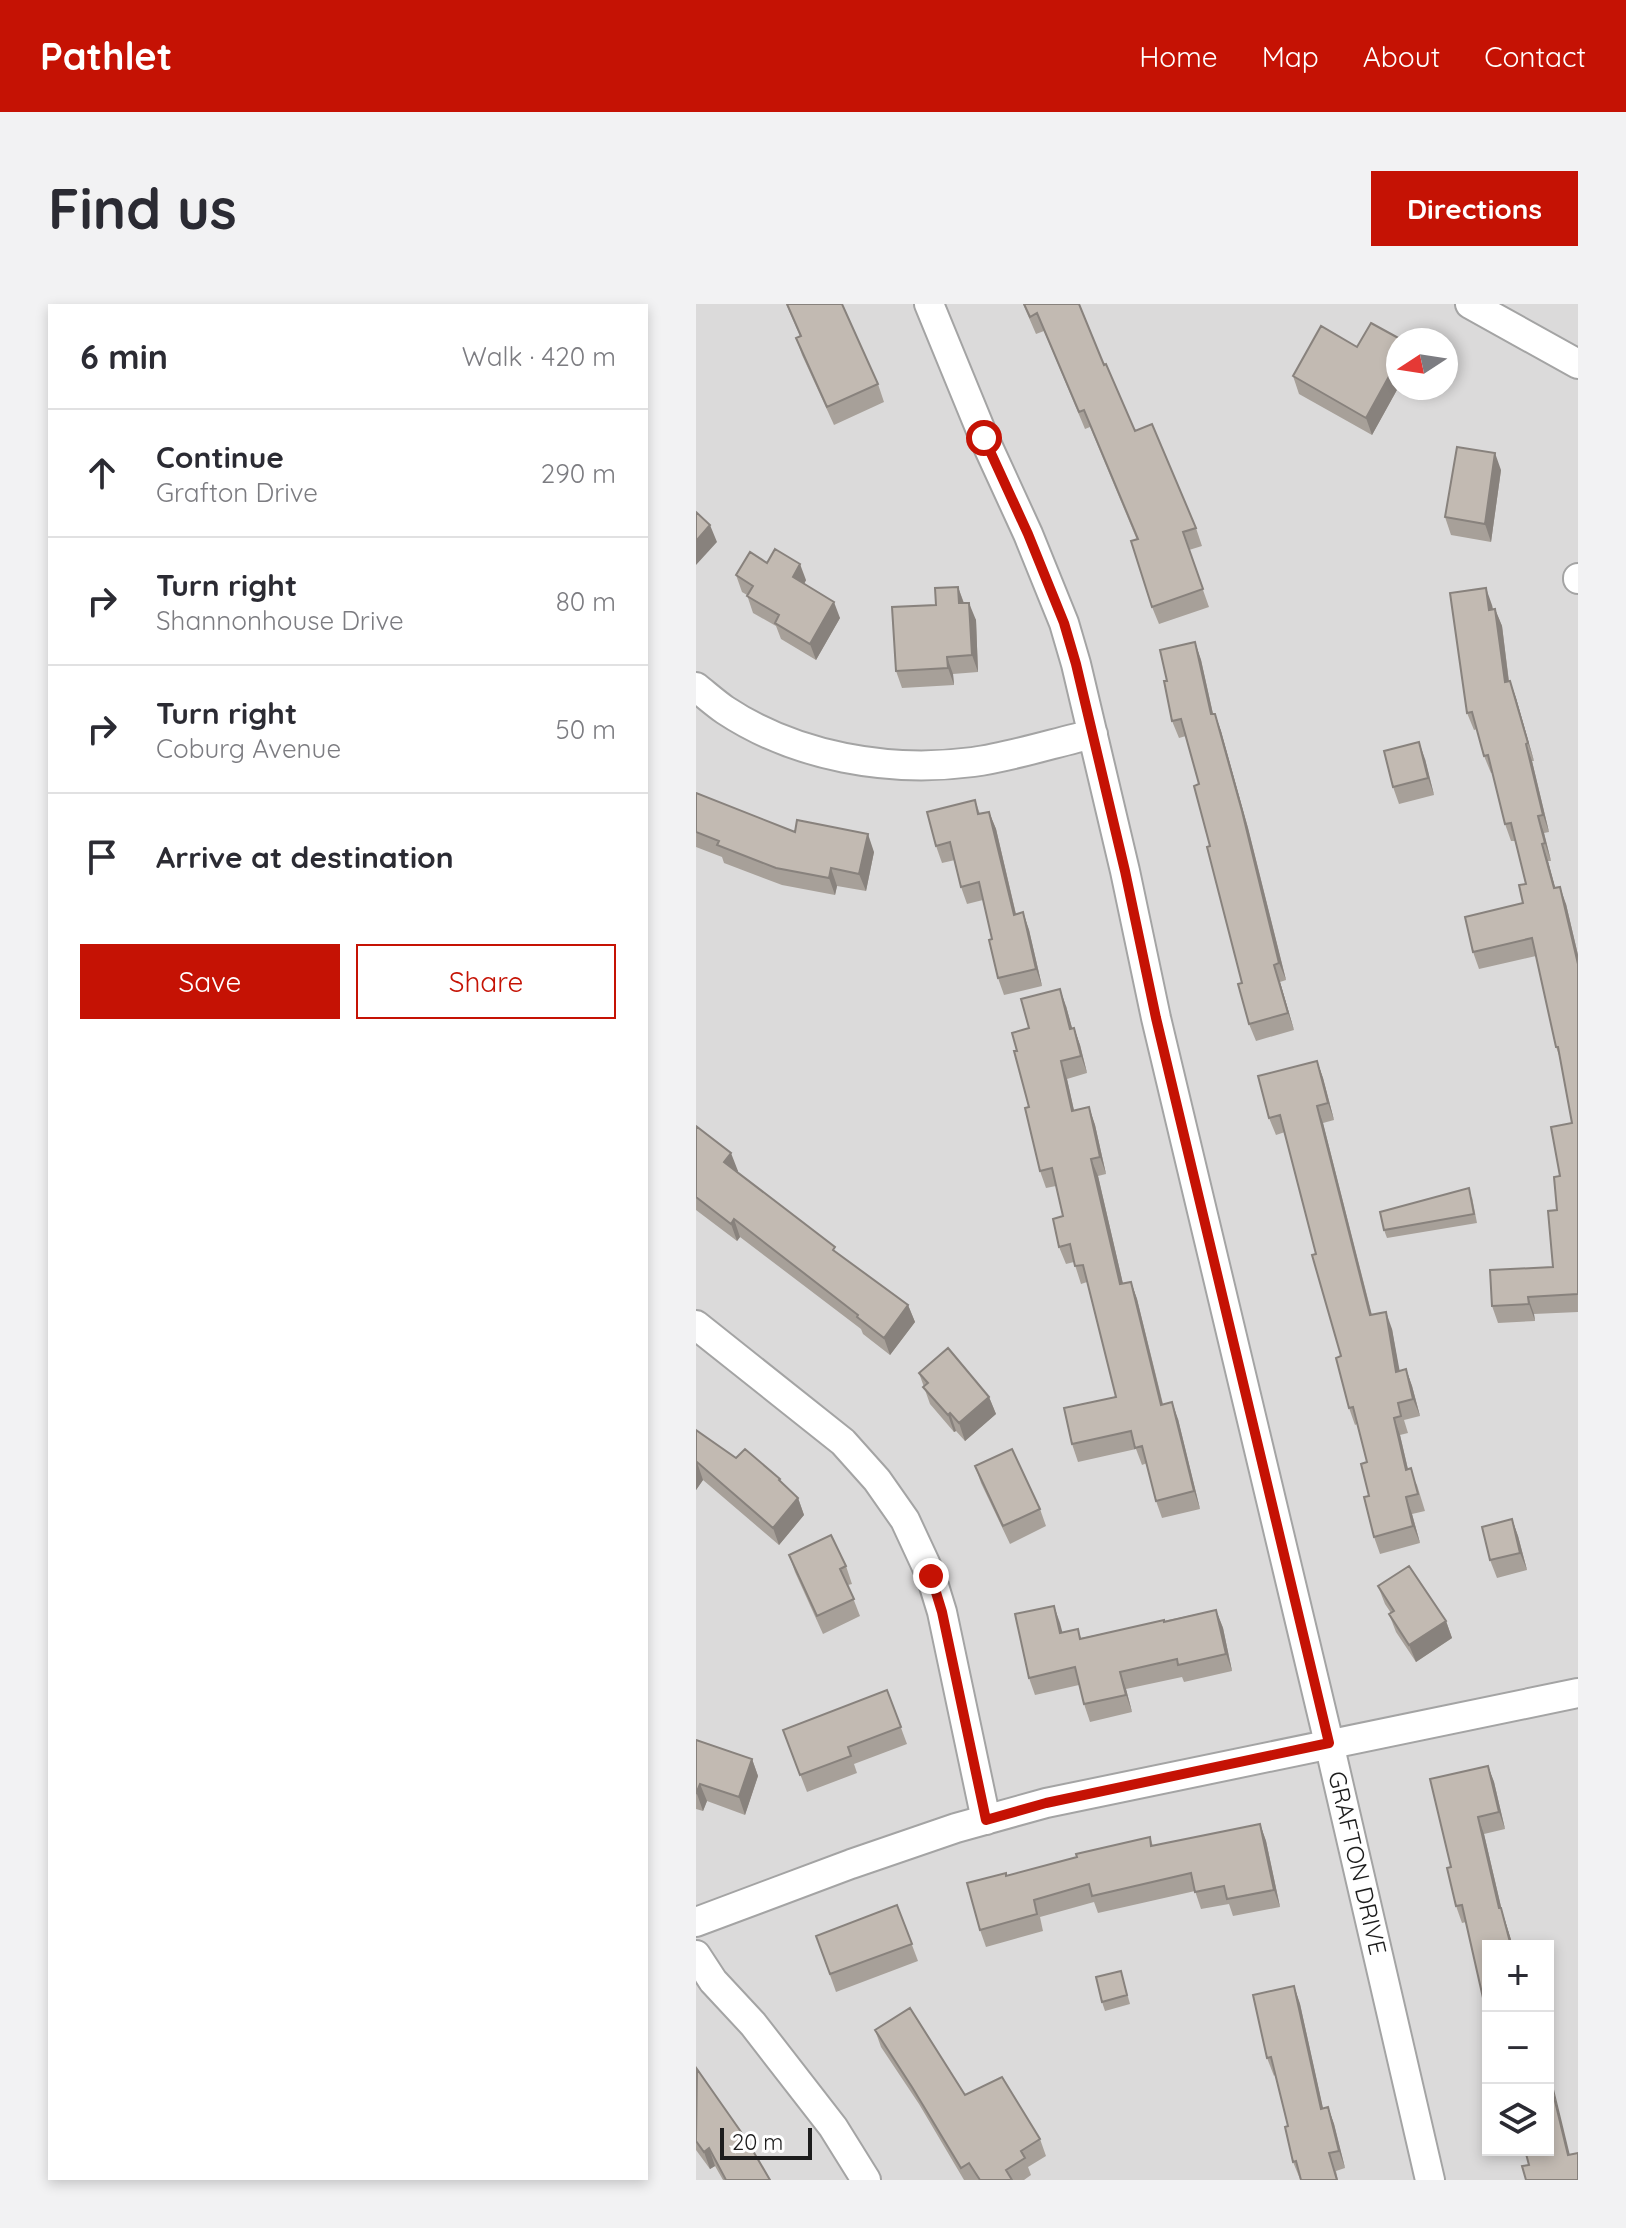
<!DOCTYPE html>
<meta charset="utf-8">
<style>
body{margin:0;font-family:Quicksand,sans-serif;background:#f2f2f3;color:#2b2b33}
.controls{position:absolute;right:24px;bottom:24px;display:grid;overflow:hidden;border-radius:0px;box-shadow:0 4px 12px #0003}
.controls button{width:72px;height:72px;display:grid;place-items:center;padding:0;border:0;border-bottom:2px solid #e1e1e2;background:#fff;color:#2b2b33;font:40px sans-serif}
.compass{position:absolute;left:690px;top:24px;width:72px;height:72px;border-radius:50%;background:#fff;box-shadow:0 4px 12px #0003;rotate:258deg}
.scale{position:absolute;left:24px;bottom:20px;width:92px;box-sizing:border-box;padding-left:8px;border:4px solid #1d1d1d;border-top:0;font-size:22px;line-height:28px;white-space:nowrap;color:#1d1d1d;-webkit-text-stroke:6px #fff;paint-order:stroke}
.stop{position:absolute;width:24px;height:24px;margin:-18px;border:6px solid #c51204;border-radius:50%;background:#fff}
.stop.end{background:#c51204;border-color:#fff;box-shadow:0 2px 8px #0008}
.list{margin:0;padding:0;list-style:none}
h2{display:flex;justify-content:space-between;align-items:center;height:104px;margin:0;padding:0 32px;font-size:34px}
h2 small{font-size:26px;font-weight:400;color:#7c7c81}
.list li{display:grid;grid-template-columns:52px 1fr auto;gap:24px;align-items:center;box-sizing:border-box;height:128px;padding:0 32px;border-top:2px solid #e1e1e2}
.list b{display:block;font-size:30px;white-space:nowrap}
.list p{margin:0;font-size:26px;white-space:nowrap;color:#7c7c81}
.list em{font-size:26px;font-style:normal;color:#7c7c81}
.actions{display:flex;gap:16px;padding:24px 32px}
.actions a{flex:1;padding:18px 0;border:2px solid #c51204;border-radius:0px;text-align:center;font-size:28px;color:#c51204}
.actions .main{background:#c51204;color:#fff}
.icon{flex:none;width:44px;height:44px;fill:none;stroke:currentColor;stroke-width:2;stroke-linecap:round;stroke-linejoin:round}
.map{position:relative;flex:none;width:882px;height:1876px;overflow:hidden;border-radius:0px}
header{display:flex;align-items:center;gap:48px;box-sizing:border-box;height:112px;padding:0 40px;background:#c51204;color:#fff}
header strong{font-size:38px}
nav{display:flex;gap:44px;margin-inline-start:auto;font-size:28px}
.intro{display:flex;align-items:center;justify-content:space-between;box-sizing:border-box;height:192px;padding:0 48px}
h1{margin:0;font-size:56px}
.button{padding:20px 36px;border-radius:0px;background:#c51204;color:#fff;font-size:28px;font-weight:700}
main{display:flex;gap:48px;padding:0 48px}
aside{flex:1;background:#fff;border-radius:0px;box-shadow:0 4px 12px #0003}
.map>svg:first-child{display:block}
.residential{fill:#dbdada;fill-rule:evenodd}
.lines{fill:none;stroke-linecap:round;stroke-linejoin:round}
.minor-casing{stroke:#a4a4a4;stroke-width:32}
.minor{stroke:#fff;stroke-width:28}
.wall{fill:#a7a099}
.shaded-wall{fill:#88827d}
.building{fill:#c2bab2;stroke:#88827d;stroke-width:2}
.route{stroke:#c51204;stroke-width:10}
.labels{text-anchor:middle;stroke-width:6;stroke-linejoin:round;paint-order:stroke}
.street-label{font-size:24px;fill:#1d1d1d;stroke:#fff}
</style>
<header>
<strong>Pathlet</strong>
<nav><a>Home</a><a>Map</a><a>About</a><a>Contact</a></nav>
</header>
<div class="intro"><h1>Find us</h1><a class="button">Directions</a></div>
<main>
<aside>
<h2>6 min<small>Walk · 420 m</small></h2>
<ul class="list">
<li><svg class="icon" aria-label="ahead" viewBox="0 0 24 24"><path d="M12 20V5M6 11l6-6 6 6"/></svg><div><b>Continue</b><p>Grafton Drive</p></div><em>290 m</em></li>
<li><svg class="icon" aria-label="right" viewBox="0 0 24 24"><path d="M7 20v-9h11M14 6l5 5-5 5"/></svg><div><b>Turn right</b><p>Shannonhouse Drive</p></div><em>80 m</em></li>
<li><svg class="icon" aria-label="right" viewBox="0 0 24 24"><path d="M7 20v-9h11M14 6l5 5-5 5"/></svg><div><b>Turn right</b><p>Coburg Avenue</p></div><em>50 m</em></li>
<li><svg class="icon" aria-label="arrive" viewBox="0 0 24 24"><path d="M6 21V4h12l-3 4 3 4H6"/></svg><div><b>Arrive at destination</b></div></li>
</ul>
<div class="actions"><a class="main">Save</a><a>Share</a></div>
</aside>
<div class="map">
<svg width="882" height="1876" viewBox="0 0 882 1876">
<rect width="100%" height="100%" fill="#eeebe3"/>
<path class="residential" d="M0 0H882V1876H0ZM702 36H750V84H702ZM792 1642H852V1846H792Z"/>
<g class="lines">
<g class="minor-casing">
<path id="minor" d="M233 0 288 134 332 230 368 319 380 360 429 567 460 714 633 1439 734 1876
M774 0 882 60
M882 274V275
M0 383C10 391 19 399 29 406 100 453 193 469 277 458 315 453 358 439 397 430
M0 1021 147 1138 181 1176 209 1216 235 1272 246 1308 290 1516
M0 1618 155 1560 260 1524 350 1499 882 1389
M0 1651 17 1677 57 1720 137 1823 170 1876"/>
</g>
<use href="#minor" class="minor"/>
</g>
<path class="wall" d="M90 0 182 80 188 98 138 121 106 51 100 34 104 32Z
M327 0H383L408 61 439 127 500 224 506 242 493 246 513 303 463 320 456 303 441 236 394 123 389 125 348 27 340 30Z
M661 43 702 84 676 131 603 90 597 72Z
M805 166 795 238 755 231 749 213Z
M40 271 110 276 108 280 144 314 120 356 85 335 80 322 57 309 51 291 46 288Z
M262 283 268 299 280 316 282 368 257 370 258 381 206 384 200 367Z
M796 301 797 305H799L806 322 813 377H814L820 394 838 457H836L853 528 848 529 855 557H852L859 584 870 600 882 651V1008L838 1010 839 1017 802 1019 796 1002 857 963 864 872 876 819 864 754 860 743 840 652 783 665 777 648 827 599 830 580 819 537H815L809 520 797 469H795L788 452 781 425 778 426 771 409Z
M499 338 505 356 517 410H519L525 427 552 524 590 676 584 678 598 726 560 737 553 720 546 679 514 542 503 480 490 432 483 434 476 417 471 377Z
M729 455 738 491 703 500 697 483Z
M0 489 99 528 178 548 170 587 141 582 139 591 86 581 28 559 26 553 0 543Z
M279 496 284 510 293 508 300 525 320 610 327 608 333 626 346 682 308 691 302 674 296 635 287 596 271 600 265 583 259 556 246 559 240 542Z
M370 702 376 724H378L384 741 391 769 371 775 378 807 393 803 399 821 410 870 402 872 427 980 435 978 441 995 467 1100 482 1115 504 1205 466 1214 460 1197 451 1159 446 1161 440 1145 382 1158 376 1140 420 1093 391 978 385 980 378 958 370 960 363 943 367 912 360 882 350 884 344 867 333 803V724Z
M621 757 627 774 638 816 627 819 676 1011 696 1025 703 1067 710 1065 716 1082 724 1112 708 1116 712 1129 704 1131 712 1165 721 1181 729 1207 716 1210 724 1239 684 1250 678 1233 671 1158 661 1120 659 1121 653 1104 645 1052 620 950 589 828 580 831 573 814Z
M0 822 42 867 41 868 141 949 212 1001 219 1018 194 1051 167 1030 165 1025 44 933 41 937 0 906Z
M776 893 781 919 691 934 688 926Z
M223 1069 293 1093 300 1110 269 1137 260 1127 258 1128 234 1100Z
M0 1126 40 1154 86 1179 102 1194 108 1211 83 1241 7 1176 0 1186Z
M279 1162 344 1205 350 1222 314 1240 285 1179Z
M816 1215 822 1232 831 1266 801 1274 794 1256Z
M93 1251 150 1262 156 1280 152 1281 164 1312 127 1330 99 1268Z
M682 1282 750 1317 756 1334 720 1358 700 1328 693 1310 695 1309 689 1300Z
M358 1302 366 1329 382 1325 385 1334 520 1306 527 1324 536 1367 488 1378 486 1373 430 1385 436 1408 394 1418 388 1400 383 1381 339 1391 333 1374Z
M191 1386 211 1440 158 1460 161 1469 111 1488 87 1426Z
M0 1436 56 1455 62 1472 49 1511 11 1497 7 1507 0 1505Z
M792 1462 798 1478 809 1525 788 1530 806 1607 817 1642H792L770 1618 766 1619 760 1602 755 1563Z
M564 1520 570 1537 584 1603 537 1612 533 1600 505 1605 499 1587 402 1609 398 1598 344 1613 347 1627 290 1643 284 1626 311 1572 454 1533 457 1542Z
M201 1601 222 1657 140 1688 120 1632Z
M425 1667 434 1700 409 1707 406 1698Z
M598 1682 604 1700 627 1805 632 1803 638 1820 649 1864 640 1867 642 1876H605L604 1875 597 1858 592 1822 579 1771 578 1772 571 1754Z
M179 1726 269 1791 344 1835 350 1852 332 1863 335 1871 328 1876H268L223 1800 185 1743Z
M0 1766 74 1876H27L19 1862 14 1865 0 1846Z"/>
<path class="shaded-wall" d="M702 56V84L676 131 670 114Z
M799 149 805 166 795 238 789 220Z
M14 221 21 238 0 261V237Z
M104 260 110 276 103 290 97 273Z
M262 283 268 300 263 299Z
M790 284 796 301 799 323 793 306Z
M138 298 144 314 120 356 114 340Z
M273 299 280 316 282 368 276 351Z
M799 305 806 322 815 396 809 378Z
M499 338 505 356 521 428 515 410Z
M251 353 257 370 258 381 252 364Z
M814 377 820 394 838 457 832 439Z
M519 410 525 427 552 524 590 676 583 659Z
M723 438 729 455 738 491 732 474Z
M830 440 836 457 853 528 847 511Z
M293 508 300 525 324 628 318 611Z
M842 512 848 529 855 557 849 539Z
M172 530 178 548 170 587 163 570Z
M846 540 852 557 864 601 858 584Z
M135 564 141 582 139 591 133 574Z
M864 583 870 600 882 651V660Z
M327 608 333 626 346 682 340 665Z
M578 661 584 678 598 726 592 709Z
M364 685 370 702 381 742 374 725Z
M378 724 384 741 391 769 385 752Z
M365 757 371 775 382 824 376 807Z
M621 757 627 774 638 816 632 799Z
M621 802 627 819 680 1028 674 1011Z
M393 803 399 821 410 870 404 853Z
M35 849 42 867 35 876 28 858Z
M395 855 402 872 431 997 424 980Z
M38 915 44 933 41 937 35 920Z
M435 978 441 995 471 1118 465 1101Z
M832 993 838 1010 839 1017 833 1000Z
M212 1001 219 1018 194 1051 188 1034Z
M690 1008 696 1025 707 1085 700 1068Z
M710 1065 716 1082 724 1112 717 1095Z
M293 1093 300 1110 269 1137 263 1119Z
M476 1098 482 1115 504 1205 498 1187Z
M254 1109 260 1127 258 1128 252 1111Z
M698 1114 704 1131 716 1183 710 1166Z
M1 1158 7 1176 0 1186V1159Z
M710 1193 716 1210 724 1239 717 1222Z
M102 1194 108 1211 83 1241 77 1224Z
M816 1215 822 1232 831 1266 824 1249Z
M358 1302 364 1319 371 1346 364 1329Z
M520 1306 527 1324 536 1367 530 1350Z
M750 1317 756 1334 720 1358 713 1341Z
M424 1368 430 1385 436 1408 430 1391Z
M56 1455 62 1472 49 1511 43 1493Z
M792 1462 798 1478 809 1525 803 1508Z
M4 1480 11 1497 7 1507 1 1490Z
M782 1513 788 1530 806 1607 817 1642H815L803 1604Z
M564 1520 570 1537 584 1603 578 1586Z
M598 1682 604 1700 631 1822 625 1805Z
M852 1764 855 1773 878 1868 872 1851Z
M632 1803 638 1820 649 1864 643 1847Z
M13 1844 19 1862 14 1865 8 1848Z"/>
<path class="building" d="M91 0H146L182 80 131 103 100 34 105 32Z
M328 0H383L408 61 410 60 439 127 456 120 500 224 487 228 507 285 456 303 435 237 442 235 388 106 383 108 341 9 334 13Z
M675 19 706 36H702V56L670 114 597 72 625 22 661 43Z
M761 143 799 149 789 220 749 213Z
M0 208 14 221 0 237Z
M79 245 104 260 97 273 138 298 114 340 79 319 83 311 51 292 57 282 40 271 54 248 71 259Z
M262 283 263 299H273L276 351 251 353 252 364 200 367 196 303 240 301 239 284Z
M790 284 793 306 799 305 809 378 814 377 832 439 830 440 847 511 842 512 849 539 846 540 858 584 864 583 882 660V990L832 993 833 1000 796 1002 794 966 857 963 852 907 861 906 858 873 864 872 855 823 876 819 862 743H860L836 634 777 648 769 613 827 599 823 581 830 580 815 519 809 520 792 451 788 452 776 408 771 409 754 289Z
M499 338 515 410H519L546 507 583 659 578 661 592 709 553 720 542 680 546 679 511 543 514 542 498 482 503 480 485 415 476 417 468 377H471L464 346Z
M723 438 732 474 697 483 688 447Z
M0 489 99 528 101 516 172 530 163 570 135 564 133 574 80 564 21 541 23 537 0 528Z
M279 496 282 510 293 508 318 611 327 608 340 665 302 674 293 636 296 635 283 578 265 583 254 538 240 542 231 508Z
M364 685 374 725 378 724 385 752 365 757 376 807 393 803 404 853 395 855 424 980 435 978 465 1101 476 1098 498 1187 460 1197 446 1142 439 1144 435 1127 376 1140 368 1104 420 1093 387 961 379 962 374 940 363 943 357 915 367 912 356 864 344 867 329 804 333 803 318 747H321L316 729 333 724 325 695Z
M621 757 632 799 621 802 674 1011 690 1008 700 1068 710 1065 717 1095 702 1099 705 1112 698 1114 710 1166 715 1164 722 1190 710 1193 717 1222 678 1233 668 1193 673 1192 665 1160 671 1158 657 1103 653 1104 640 1054 645 1052 616 951 620 950 584 811 573 814 562 772Z
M0 822 35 849 28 858 139 943 137 946 212 1001 188 1034 161 1013 162 1011 38 915 35 920 0 893Z
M773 884 778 910 688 926 684 908Z
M252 1044 293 1093 263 1119 254 1109 252 1111 227 1083 232 1079 223 1069Z
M0 1126 40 1154 49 1145 84 1175 83 1176 102 1194 77 1224 1 1158 0 1159Z
M316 1145 344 1205 307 1222 279 1162Z
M816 1215 824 1249 794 1256 786 1223Z
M135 1231 150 1262 144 1265 158 1295 121 1312 93 1251Z
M713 1262 750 1317 713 1341 693 1310 698 1307 682 1282Z
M358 1302 364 1329 382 1325 384 1335 468 1316V1318L520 1306 530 1350 482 1361 481 1355 424 1368 430 1391 388 1400 379 1363 333 1374 319 1310Z
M191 1386 205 1423 152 1443 155 1452 104 1471 87 1426Z
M0 1436 56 1455 43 1493 4 1480 0 1490Z
M792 1462 803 1508 782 1513 803 1604H805L815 1642H792V1716L766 1601 760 1602 751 1564 755 1563 734 1475Z
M564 1520 578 1586 531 1595 528 1582 499 1588 495 1569 396 1592 393 1580 338 1596 341 1610 284 1626 271 1579 310 1569V1572L381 1553 380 1550 454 1533 455 1542Z
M201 1601 216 1640 134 1670 120 1632Z
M425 1667 431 1691 406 1698 400 1673Z
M598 1682 625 1805 632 1803 643 1847 633 1849 641 1876H605L600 1857 597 1858 589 1823 592 1822 575 1753 571 1754 557 1691Z
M214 1704 269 1791 306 1773 344 1835 325 1847 329 1854 310 1866 316 1876H284L273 1859 265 1864 216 1783 179 1726Z
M1 1765 50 1835 74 1876H30L13 1844 8 1848 0 1837Z
M852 1768 872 1851 882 1849V1876H830L826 1862 833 1861 829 1846H852Z"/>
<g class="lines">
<path class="route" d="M235 1272 246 1308 290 1516 350 1499 633 1439 460 714 429 567 380 360 368 319 332 230 288 134"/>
</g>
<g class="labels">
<g class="street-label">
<text transform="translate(661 1559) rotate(77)" y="8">GRAFTON DRIVE</text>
</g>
</g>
</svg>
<div class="controls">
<button>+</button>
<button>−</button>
<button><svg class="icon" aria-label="layers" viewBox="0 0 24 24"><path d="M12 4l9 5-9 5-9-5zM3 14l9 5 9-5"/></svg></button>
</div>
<svg class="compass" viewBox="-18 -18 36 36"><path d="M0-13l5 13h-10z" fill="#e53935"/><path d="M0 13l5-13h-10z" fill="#7c7c81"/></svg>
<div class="scale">20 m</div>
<div class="stop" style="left:288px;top:134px"></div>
<div class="stop end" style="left:235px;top:1272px"></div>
</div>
</main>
